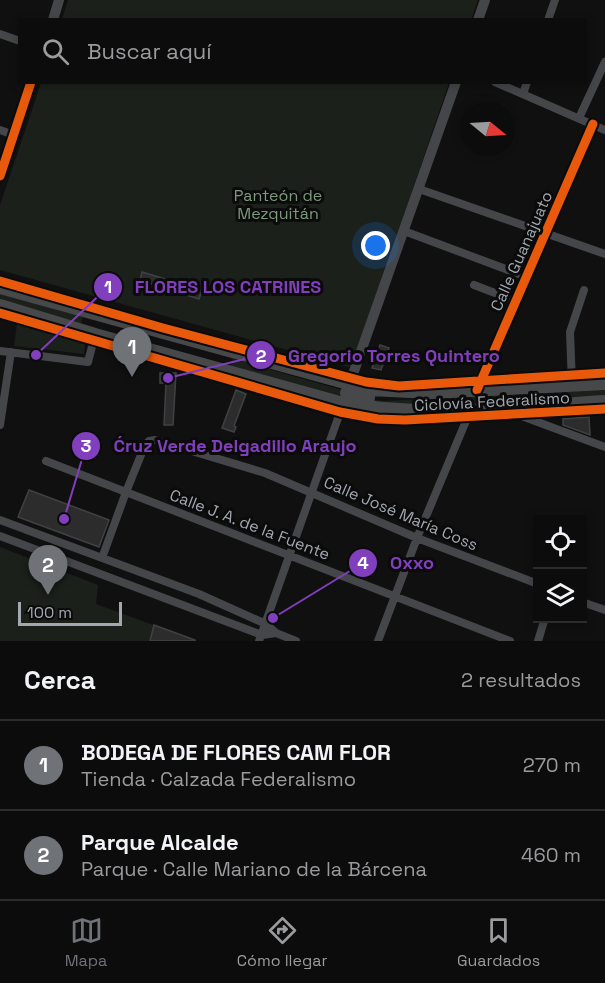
<!DOCTYPE html>
<html lang="es">
<meta charset="utf-8">
<style>
body{margin:0;font-family:"Space Grotesk",sans-serif;background:#151516;color:#f1f3f6}
.controls{position:absolute;right:18px;bottom:18px;display:grid;overflow:hidden;border-radius:0px;box-shadow:0 3px 9px #0003}
.controls button{width:54px;height:54px;display:grid;place-items:center;padding:0;border:0;border-bottom:2px solid #2c2c2e;background:#0c0c0d;color:#f1f3f6;font:30px sans-serif}
.compass{position:absolute;left:461px;top:102px;width:54px;height:54px;border-radius:50%;background:#0c0c0d;box-shadow:0 3px 9px #0003;rotate:108deg}
.scale{position:absolute;left:18px;bottom:15px;width:104px;box-sizing:border-box;padding-left:6px;border:3px solid #a2a8b0;border-top:0;font-size:16px;line-height:21px;white-space:nowrap;color:#a2a8b0;-webkit-text-stroke:4px #0b0b0c;paint-order:stroke}
.you{position:absolute;left:376px;top:246px;width:21px;height:21px;margin:-15px;border:4px solid #fff;border-radius:50%;background:#1a73e8;box-shadow:0 0 0 9px #1a73e833}
.badge{display:grid;place-items:center;width:39px;height:39px;border-radius:50%;background:#6f7378;color:#fff;font-size:20px;font-weight:700}
.pin{position:absolute;translate:-50% -50px;filter:drop-shadow(0 2px 3px #0008)}
.pin::after{content:'';position:absolute;top:32px;width:21px;height:18px;background:inherit;clip-path:polygon(0 0,100% 0,50% 100%)}
.list{margin:0;padding:0;list-style:none}
h2{display:flex;justify-content:space-between;align-items:center;height:78px;margin:0;padding:0 24px;font-size:26px}
h2 small{font-size:20px;font-weight:400;color:#9a9b9d}
.list li{display:grid;grid-template-columns:39px 1fr auto;gap:18px;align-items:center;box-sizing:border-box;height:90px;padding:0 24px;border-top:2px solid #2c2c2e}
.list b{display:block;font-size:22px;white-space:nowrap}
.list p{margin:0;font-size:20px;white-space:nowrap;color:#9a9b9d}
.list em{font-size:20px;font-style:normal;color:#9a9b9d}
.icon{flex:none;width:33px;height:33px;fill:none;stroke:currentColor;stroke-width:2;stroke-linecap:round;stroke-linejoin:round}
.map{position:relative;flex:none;width:605px;height:641px;overflow:hidden}
.search{position:absolute;background:#0c0c0d;box-shadow:0 3px 9px #0003;left:18px;right:18px;top:18px;height:66px;display:flex;align-items:center;gap:15px;box-sizing:border-box;padding:0 21px;border-radius:0px;color:#9a9b9d;font-size:22px}
.sheet{height:258px;background:#0c0c0d}
nav{display:flex;justify-content:space-around;align-items:center;box-sizing:border-box;height:84px;border-top:2px solid #2c2c2e;background:#0c0c0d;font-size:16px;color:#9a9b9d}
nav a{display:grid;justify-items:center;gap:3px}
nav .on{color:#6f7378}
.map>svg:first-child{display:block}
.green{fill:#1b201b}
.building{fill:#2c2c2d;stroke:#404144;stroke-width:1.5}
.lines{fill:none;stroke-linecap:round;stroke-linejoin:round}
.minor{stroke:#444649;stroke-width:8}
.tertiary{stroke:#444649;stroke-width:10}
.primary{stroke:#47484a;stroke-width:14}
.cycleway-casing{stroke:#0b0b0c;stroke-width:13}
.cycleway{stroke:#e8590c;stroke-width:9}
.labels{text-anchor:middle;stroke-width:6;stroke-linejoin:round;paint-order:stroke}
.park-label{font-size:16px;fill:#7c9a7b;stroke:#0b0b0c}
.street-label{font-size:16px;fill:#a2a8b0;stroke:#0b0b0c}
.leader{fill:none;stroke:#813fbd;stroke-width:2}
.callout-dot{fill:#813fbd;stroke:#0b0b0c;stroke-width:2}
.mark-label{font-size:18px;text-anchor:middle;font-weight:bold;fill:#fff}
.callout-label{font-size:18px;text-anchor:middle;font-weight:bold;fill:#813fbd;stroke:#0b0b0c;stroke-width:6;stroke-linejoin:round;paint-order:stroke}
</style>
<div class="map">
<svg width="605" height="641" viewBox="0 0 605 641">
<rect width="100%" height="100%" fill="#101011"/>
<path class="green" d="M68 0H478L471 20 62 19Z
M41 83H449L353 364 348 367 0 270V205Z
M0 294 83 317 80 326 0 303Z
M17 324 85 344 84 354 14 346Z
M233 359 342 390 339 397 231 367Z
M605 389V398L411 408 384 406 359 398 384 401Z
M0 547 98 585 96 604 197 641H0Z"/>
<path class="building" d="M142 272 202 290 199 299 140 280Z
M380 345 389 348 381 370 372 368Z
M160 373H176L173 425H164L166 383H160Z
M236 390 246 394 234 426 236 427 234 432 222 428Z
M589 417 590 435 563 425V419Z
M29 490 109 520 99 547 18 517Z
M154 625 195 640V641H150Z"/>
<g class="lines">
<path class="minor" d="M548 20 555 0
M0 34 20 41
M495 82 605 130
M523 94 527 82
M579 118 605 62
M0 130 14 135
M419 189 605 254
M404 231 527 277
M474 285 516 301
M0 351 88 362 95 335
M572 385 570 332 584 290
M477 390 593 124
M508 411 605 447
M0 425 11 352
M46 461 510 641
M0 520 199 594 266 624 276 633 296 641
M0 536 262 635 276 633
M102 558 126 492 145 445 149 441 155 440 265 473 417 538 538 584
M582 602 605 610
M259 641 343 404
M378 641 417 538 471 409
M538 641 545 618"/>
<path class="tertiary" d="M53 20 59 0
M478 20 485 0
M0 176 31 82
M347 391 456 82"/>
<path class="primary" d="M0 287 370 389 431 392 605 383
M0 306 95 335 343 404C429 419 518 407 605 402
M347 393 368 398"/>
<g class="cycleway-casing">
<path id="cycleway" d="M0 176 31 82
M0 281 163 328 366 382 399 386 605 373
M0 313 340 412 378 419 405 420 605 409
M477 390 593 124"/>
</g>
<use href="#cycleway" class="cycleway"/>
</g>
<g class="labels">
<g class="park-label">
<text x="278" y="201">Panteón de<tspan x="278" dy="18">Mezquitán</tspan></text>
</g>
<g class="street-label">
<text transform="translate(521 251) rotate(-66)" y="6">Calle Guanajuato</text>
<text transform="translate(492 401) rotate(-3)" y="6">Ciclovía Federalismo</text>
<text transform="translate(401 513) rotate(23)" y="6">Calle José María Coss</text>
<text transform="translate(250 524) rotate(21)" y="6">Calle J. A. de la Fuente</text>
</g>
</g>
<path class="leader" d="M36 355L108 287M168 378L261 355M64 519L86 446M273 618L363 563"/>
<g class="callout-dot">
<circle cx="36" cy="355" r="6"/>
<circle cx="168" cy="378" r="6"/>
<circle cx="64" cy="519" r="6"/>
<circle cx="273" cy="618" r="6"/>
<circle cx="108" cy="287" r="15"/>
<circle cx="261" cy="355" r="15"/>
<circle cx="86" cy="446" r="15"/>
<circle cx="363" cy="563" r="15"/>
</g>
<g class="mark-label">
<text x="108" y="293">1</text>
<text x="261" y="362">2</text>
<text x="86" y="452">3</text>
<text x="363" y="569">4</text>
</g>
<g class="callout-label">
<text x="228" y="293">FLORES LOS CATRINES</text>
<text x="394" y="362">Gregorio Torres Quintero</text>
<text x="235" y="452">Ćruz Verde Delgadillo Araujo</text>
<text x="412" y="569">Oxxo</text>
</g>
</svg>
<div class="controls">
<button><svg class="icon" aria-label="locate" viewBox="0 0 24 24"><circle cx="12" cy="12" r="6"/><path d="M12 2v4M12 18v4M2 12h4M18 12h4"/></svg></button>
<button><svg class="icon" aria-label="layers" viewBox="0 0 24 24"><path d="M12 4l9 5-9 5-9-5zM3 14l9 5 9-5"/></svg></button>
</div>
<svg class="compass" viewBox="-18 -18 36 36"><path d="M0-13l5 13h-10z" fill="#e53935"/><path d="M0 13l5-13h-10z" fill="#9a9b9d"/></svg>
<div class="scale">100 m</div>
<div class="you"></div>
<div class="pin badge" style="left:132px;top:377px">1</div>
<div class="pin badge" style="left:48px;top:595px">2</div>
<div class="search"><svg class="icon" aria-label="search" viewBox="0 0 24 24"><circle cx="10" cy="10" r="6"/><path d="M15 15l6 6"/></svg>Buscar aquí</div>
</div>
<section class="sheet">
<h2>Cerca<small>2 resultados</small></h2>
<ul class="list">
<li><span class="badge">1</span><div><b>BODEGA DE FLORES CAM FLOR</b><p>Tienda · Calzada Federalismo</p></div><em>270 m</em></li>
<li><span class="badge">2</span><div><b>Parque Alcalde</b><p>Parque · Calle Mariano de la Bárcena</p></div><em>460 m</em></li>
</ul>
</section>
<nav>
<a class="on"><svg class="icon" aria-label="map" viewBox="0 0 24 24"><path d="M3 6l6-2 6 2 6-2v14l-6 2-6-2-6 2zM9 4v14M15 6v14"/></svg>Mapa</a>
<a><svg class="icon" aria-label="directions" viewBox="0 0 24 24"><path d="M12 3l9 9-9 9-9-9zM9 14v-3h6M13 9l2 2-2 2"/></svg>Cómo llegar</a>
<a><svg class="icon" aria-label="saved" viewBox="0 0 24 24"><path d="M7 4h10v16l-5-4-5 4z"/></svg>Guardados</a>
</nav>
